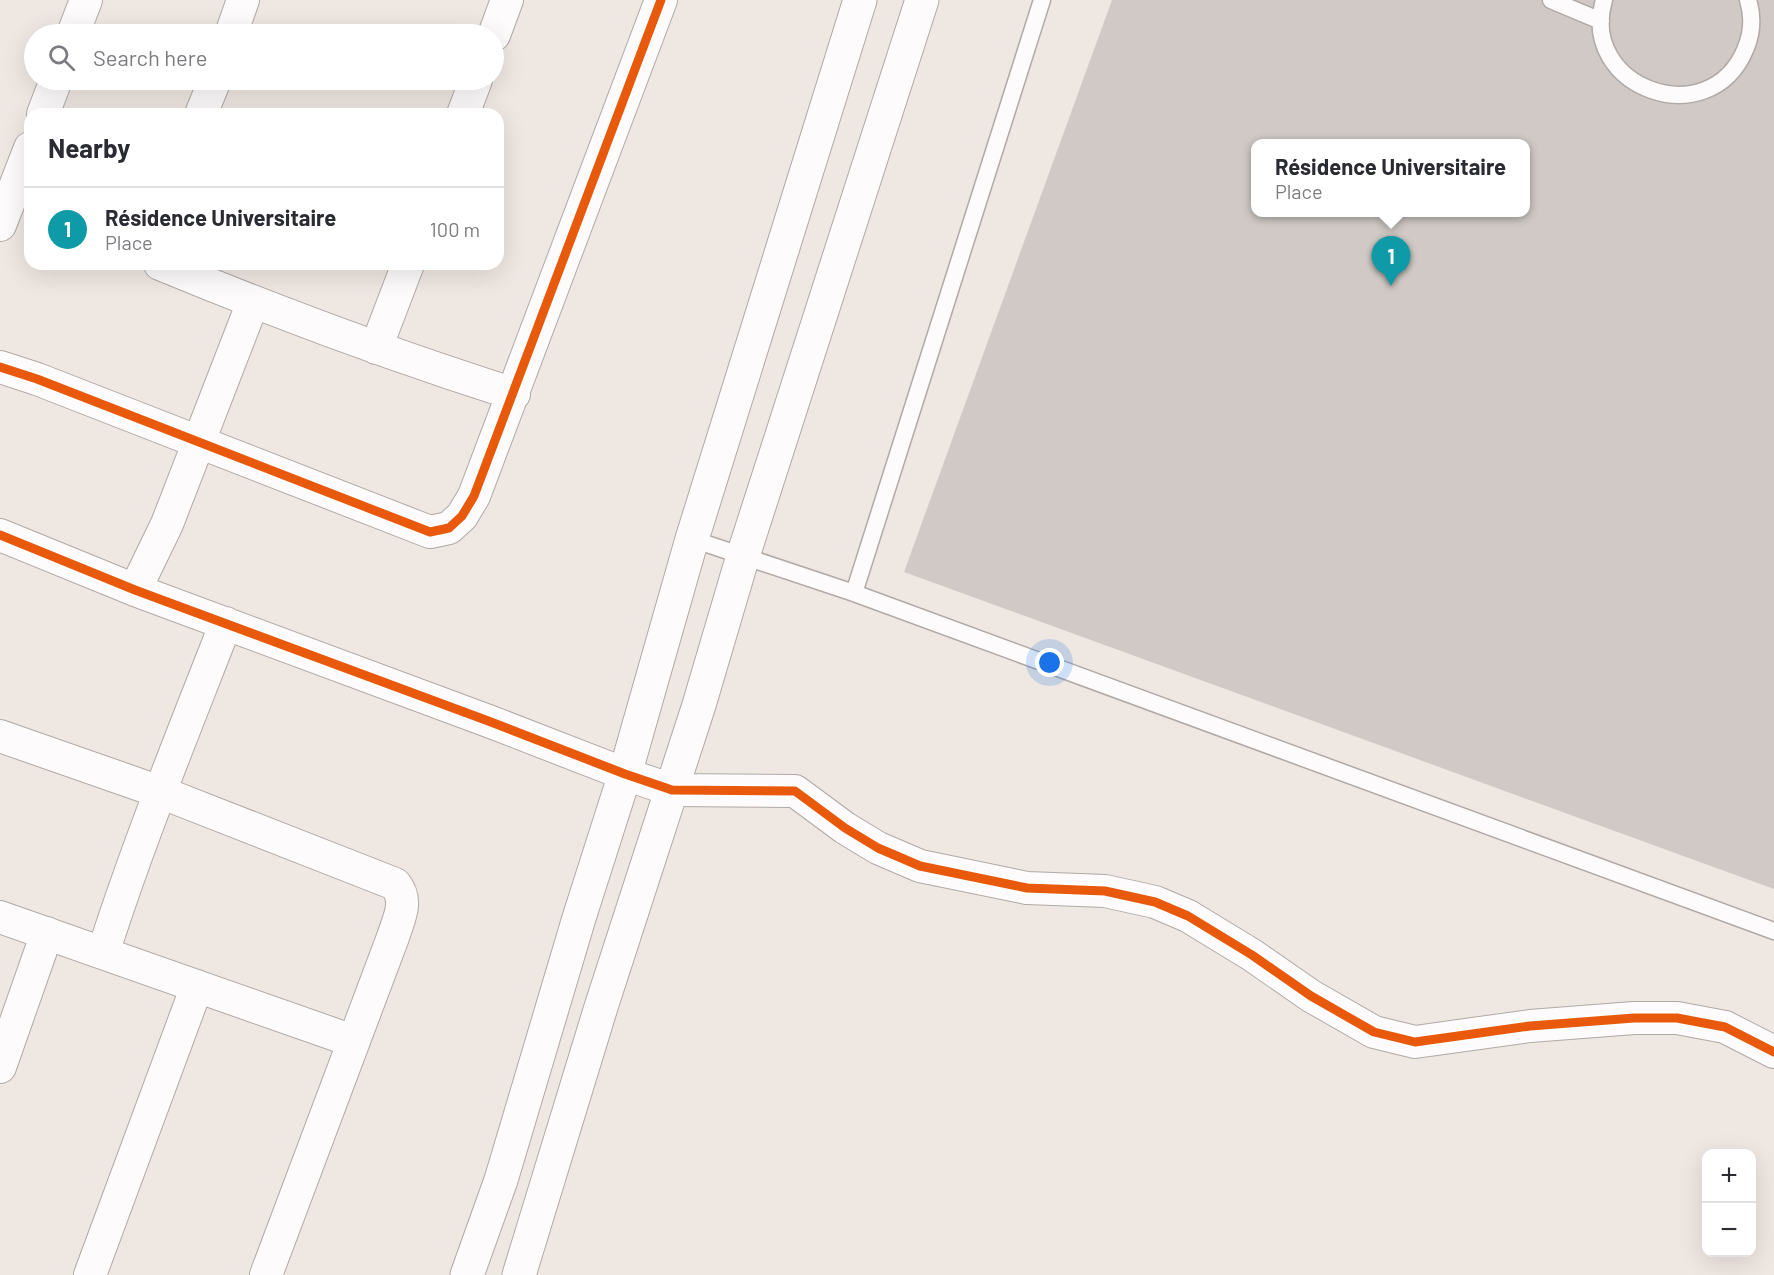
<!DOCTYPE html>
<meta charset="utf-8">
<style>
body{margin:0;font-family:Barlow,sans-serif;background:#f7f7f7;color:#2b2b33}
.controls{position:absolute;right:18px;bottom:18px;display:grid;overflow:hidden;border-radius:12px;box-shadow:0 6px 24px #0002}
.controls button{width:54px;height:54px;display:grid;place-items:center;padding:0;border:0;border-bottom:2px solid #e1e1e2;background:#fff;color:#2b2b33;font:30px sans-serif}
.you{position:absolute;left:1050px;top:663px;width:21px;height:21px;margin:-15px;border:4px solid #fff;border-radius:50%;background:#1a73e8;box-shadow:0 0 0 9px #1a73e833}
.badge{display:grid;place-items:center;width:39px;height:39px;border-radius:50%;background:#db2777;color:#fff;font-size:20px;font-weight:700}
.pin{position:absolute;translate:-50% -50px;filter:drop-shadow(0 2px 3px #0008)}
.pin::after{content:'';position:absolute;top:32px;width:21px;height:18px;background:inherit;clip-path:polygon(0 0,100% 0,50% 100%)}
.popup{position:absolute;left:1251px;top:139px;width:279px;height:78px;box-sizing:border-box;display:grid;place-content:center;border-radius:12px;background:#fff;filter:drop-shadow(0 2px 4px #0005);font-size:20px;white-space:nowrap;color:#7c7c81}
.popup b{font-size:22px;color:#2b2b33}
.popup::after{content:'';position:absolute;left:50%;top:100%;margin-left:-12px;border:12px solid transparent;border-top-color:#fff}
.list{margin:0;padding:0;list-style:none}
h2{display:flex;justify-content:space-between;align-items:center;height:78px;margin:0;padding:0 24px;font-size:26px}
h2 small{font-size:20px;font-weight:400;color:#7c7c81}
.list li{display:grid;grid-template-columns:39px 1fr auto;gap:18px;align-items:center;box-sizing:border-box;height:84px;padding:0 24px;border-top:2px solid #e1e1e2}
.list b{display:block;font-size:22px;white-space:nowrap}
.list p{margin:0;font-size:20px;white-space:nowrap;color:#7c7c81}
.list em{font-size:20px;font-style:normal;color:#7c7c81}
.icon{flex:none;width:33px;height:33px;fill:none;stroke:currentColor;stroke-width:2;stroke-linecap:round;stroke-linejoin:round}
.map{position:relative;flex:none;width:1774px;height:1275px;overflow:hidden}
.search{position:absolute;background:#fff;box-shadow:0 6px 24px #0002;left:24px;top:24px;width:480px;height:66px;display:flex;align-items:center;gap:15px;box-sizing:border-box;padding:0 21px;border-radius:33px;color:#7c7c81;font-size:22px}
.panel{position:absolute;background:#fff;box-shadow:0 6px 24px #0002;left:24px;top:108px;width:480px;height:162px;border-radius:18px}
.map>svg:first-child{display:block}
.building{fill:#d0c9c5;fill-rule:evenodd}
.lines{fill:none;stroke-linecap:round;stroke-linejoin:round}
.service-casing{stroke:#b0a9a6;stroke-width:19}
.minor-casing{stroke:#b0a9a6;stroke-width:34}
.secondary-casing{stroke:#b0a9a6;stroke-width:35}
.service{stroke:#fdfbfb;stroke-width:16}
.minor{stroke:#fdfbfb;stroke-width:32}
.secondary{stroke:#fdfbfb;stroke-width:33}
.cycleway-casing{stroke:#fff;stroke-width:13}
.cycleway{stroke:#e8590c;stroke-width:9}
</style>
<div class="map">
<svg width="1774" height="1275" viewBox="0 0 1774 1275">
<rect width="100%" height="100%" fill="#efe7e2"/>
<path class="building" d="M1112 0H1774V889L904 572ZM1256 144H1526V212H1256Z"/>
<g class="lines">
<g class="service-casing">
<path id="service" d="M1551 0 1601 21
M1604 0C1578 88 1709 135 1745 50 1752 34 1753 16 1748 0
M692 539 854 593 1774 931
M854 593 1042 0"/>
</g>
<g class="minor-casing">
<path id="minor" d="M73 34 86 0
M231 34 243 0
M494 35 507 0
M43 114 56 80
M201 114 215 80
M463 114 476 80
M0 225 30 148
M160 264C276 312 394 356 514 394
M376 348 408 264
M0 367 37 379 430 532 449 528 462 516 474 496 661 0
M0 535 135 590 491 722 625 774 672 790 795 791 845 828 878 848 920 866 1027 888 1105 891 1155 902 1188 916 1252 955 1311 996 1374 1032 1415 1042 1530 1026 1634 1018H1677L1725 1027 1774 1052
M135 590 167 524 253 302
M0 736 160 792 395 884C409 901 399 918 393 937L266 1275
M0 917 353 1041
M103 953C139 841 183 733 226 623
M0 1067 47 933
M90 1275 197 986"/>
</g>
<g class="secondary-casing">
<path id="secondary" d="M467 1275 501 1180 579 918 625 774 692 539 860 0
M519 1275 601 1007 699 705 743 556 922 0"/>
</g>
<use href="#service" class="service"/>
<use href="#minor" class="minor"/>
<use href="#secondary" class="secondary"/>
<g class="cycleway-casing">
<path id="cycleway" d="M0 367 37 379 430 532 449 528 462 516 474 496 661 0
M0 535 135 590 491 722 625 774 672 790 795 791 845 828 878 848 920 866 1027 888 1105 891 1155 902 1188 916 1252 955 1311 996 1374 1032 1415 1042 1530 1026 1634 1018H1677L1725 1027 1774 1052"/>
</g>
<use href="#cycleway" class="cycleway"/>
</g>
</svg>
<div class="controls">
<button>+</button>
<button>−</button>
</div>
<div class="you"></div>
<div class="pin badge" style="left:1391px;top:286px;background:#0f9aa8">1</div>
<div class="popup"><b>Résidence Universitaire</b>Place</div>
<div class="search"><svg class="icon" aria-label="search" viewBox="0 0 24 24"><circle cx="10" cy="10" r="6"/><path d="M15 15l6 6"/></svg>Search here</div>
<section class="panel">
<h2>Nearby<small></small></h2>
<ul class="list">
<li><span class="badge" style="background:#0f9aa8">1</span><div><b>Résidence Universitaire</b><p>Place</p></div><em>100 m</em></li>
</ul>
</section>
</div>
